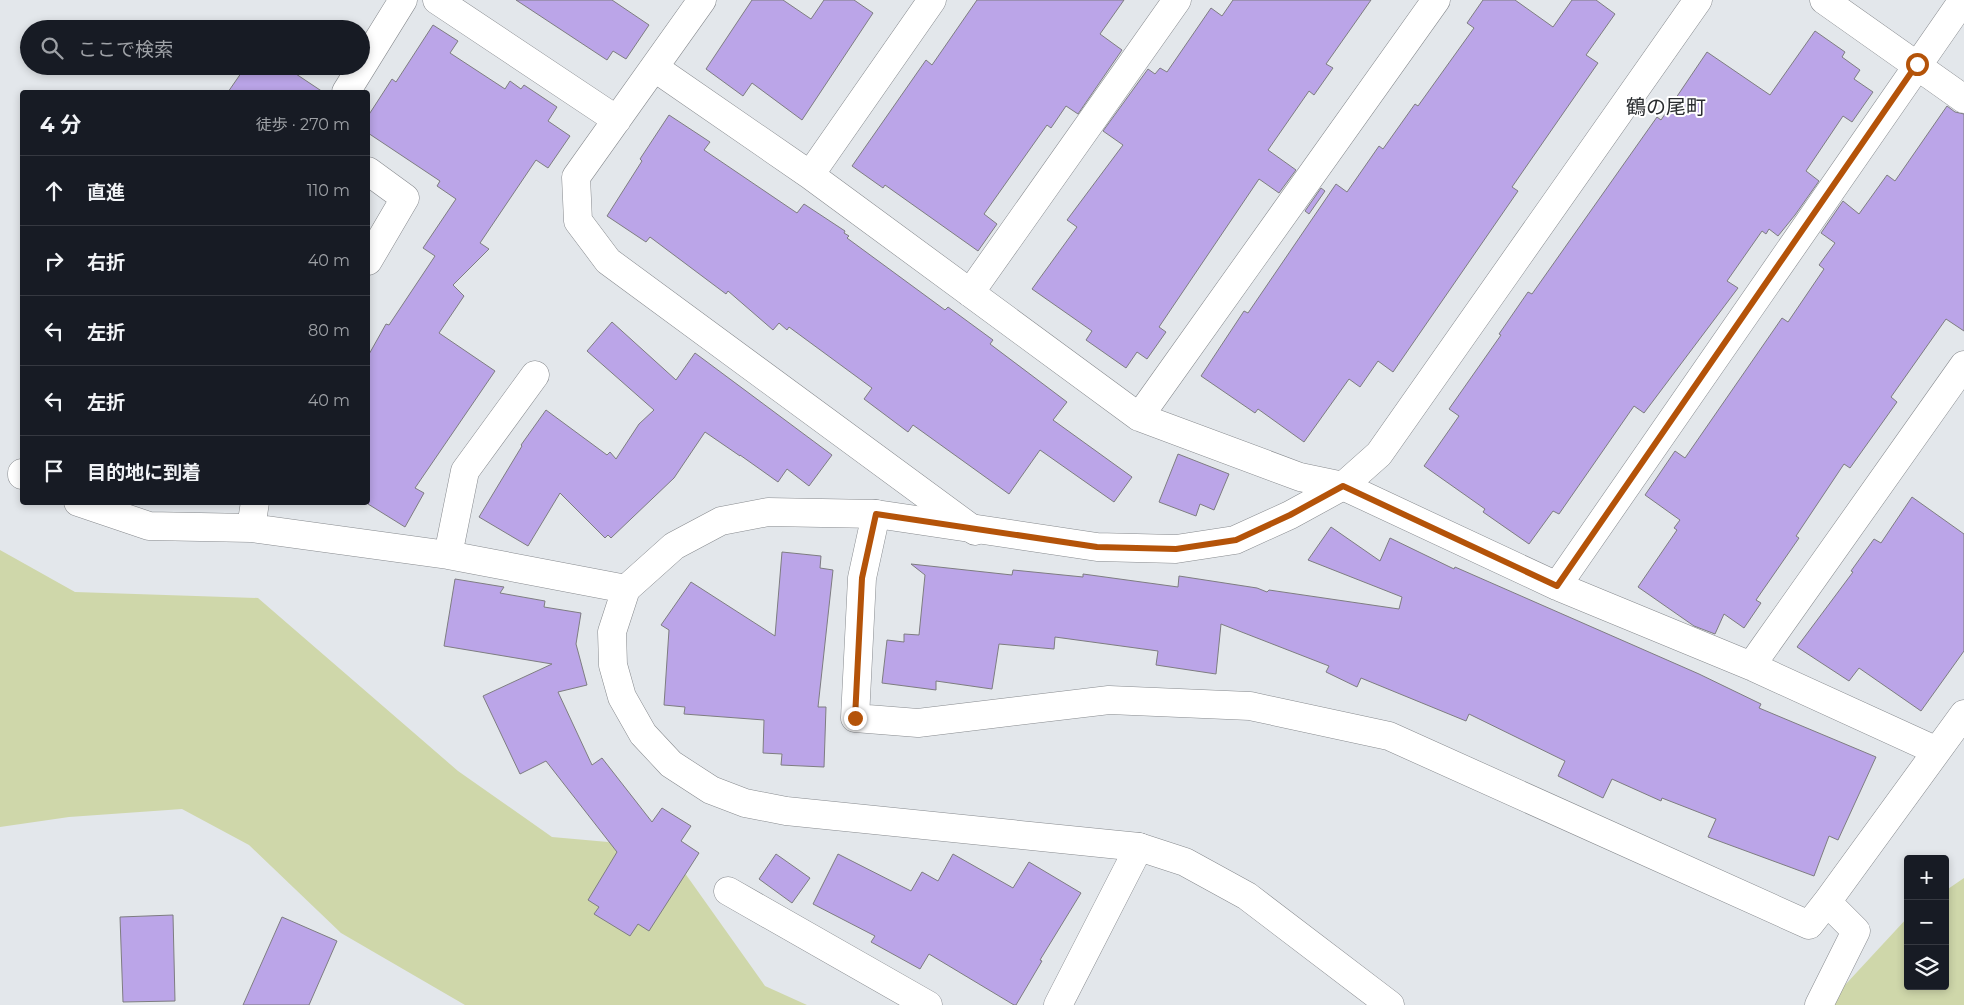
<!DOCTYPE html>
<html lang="ja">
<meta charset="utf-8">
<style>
body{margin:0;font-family:Montserrat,"Noto Sans JP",sans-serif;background:#20242c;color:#f1f3f6}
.controls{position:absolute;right:15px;bottom:15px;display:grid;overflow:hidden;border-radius:5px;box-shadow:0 2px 8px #0003}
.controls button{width:45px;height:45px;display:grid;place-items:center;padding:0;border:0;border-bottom:1px solid #363941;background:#171b24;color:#f1f3f6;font:25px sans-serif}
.stop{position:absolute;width:15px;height:15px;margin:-11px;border:4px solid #b45309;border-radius:50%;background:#fff}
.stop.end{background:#b45309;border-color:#fff;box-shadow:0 1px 5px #0008}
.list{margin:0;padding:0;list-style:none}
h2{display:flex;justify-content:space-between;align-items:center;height:65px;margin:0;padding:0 20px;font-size:21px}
h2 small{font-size:16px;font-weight:400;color:#9ea1a6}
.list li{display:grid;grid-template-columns:32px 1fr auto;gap:15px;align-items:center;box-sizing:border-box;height:70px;padding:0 20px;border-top:1px solid #363941}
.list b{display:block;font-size:19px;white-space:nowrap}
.list em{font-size:16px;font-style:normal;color:#9ea1a6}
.icon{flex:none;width:28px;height:28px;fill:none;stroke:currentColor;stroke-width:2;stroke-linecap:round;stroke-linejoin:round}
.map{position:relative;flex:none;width:1964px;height:1005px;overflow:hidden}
.search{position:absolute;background:#171b24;box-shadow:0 2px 8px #0003;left:20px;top:20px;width:350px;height:55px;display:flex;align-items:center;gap:12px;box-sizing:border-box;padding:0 18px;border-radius:28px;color:#9ea1a6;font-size:19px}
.panel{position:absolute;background:#171b24;box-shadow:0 2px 8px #0003;left:20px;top:90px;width:350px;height:415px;border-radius:5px}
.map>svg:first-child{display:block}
.green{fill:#cfd7aa}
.building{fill:#bba5e8;stroke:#7e7d81}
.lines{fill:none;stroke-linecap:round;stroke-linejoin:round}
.minor-casing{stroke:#878a8e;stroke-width:29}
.tertiary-casing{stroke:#878a8e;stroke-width:29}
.minor{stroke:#fff;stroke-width:28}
.tertiary{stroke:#fff;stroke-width:28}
.route{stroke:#b45309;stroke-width:6}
.labels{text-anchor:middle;stroke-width:4;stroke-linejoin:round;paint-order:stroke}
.quarter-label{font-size:20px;fill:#282b2e;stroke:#fff}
</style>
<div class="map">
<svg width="1964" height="1005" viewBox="0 0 1964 1005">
<rect width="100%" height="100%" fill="#e3e7eb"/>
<path class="green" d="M0 550 75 592 258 598 458 771 552 837 608 842 682 869 765 986 807 1005H465L341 933 249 845 182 809 69 817 0 827Z
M1964 878V1005H1830L1832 999 1908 917V986H1945V891Z"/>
<path class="building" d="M516 0H612L649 25 626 59 613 51 607 60Z
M752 0H783L811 19 824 0H854L873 13 802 120 752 83 743 96 706 69Z
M977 0H1124L1100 34 1122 50 1078 114 1066 106 1051 128 1047 125 984 214 997 224 978 251 885 185 883 188 852 166 926 60 932 65Z
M1233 0H1371L1326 64 1333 68 1314 95 1309 91 1268 150 1296 170 1279 193 1259 179 1159 327 1166 332 1147 359 1137 352 1126 368 1086 340 1092 331 1032 289 1077 227 1067 220 1123 145 1103 131 1148 69 1155 74 1160 68 1167 72 1211 8 1222 16Z
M1483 0H1515L1553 27 1572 0H1596L1615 14 1586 55 1598 63 1512 187 1518 191 1393 372 1378 361 1360 387 1349 379 1304 442 1258 409 1255 413 1201 376 1244 311 1248 313 1336 184 1347 192 1379 146 1383 149 1415 104 1418 106 1474 28 1467 23Z
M433 25 458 41 450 53 505 89 510 81 521 89 524 85 557 107 548 121 570 136 548 168 536 160 480 243 489 249 453 285 464 296 439 333 495 371 415 488 424 493 405 527 368 504V356L386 324 389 325 435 256 423 248 456 199 437 186 440 181 368 133V116L392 79 396 82Z
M1815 31 1845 52 1842 57 1860 70 1854 79 1873 92 1852 122 1843 116 1806 171 1819 181 1795 215 1778 236 1769 229 1766 234 1762 231 1727 281 1738 288 1644 413 1634 406 1559 514 1553 511 1529 544 1483 512 1485 509 1424 466 1459 416 1449 409 1501 335 1499 334 1528 292 1532 294 1657 117 1661 120 1707 52 1770 95Z
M246 66H284L323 92H228Z
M1947 106 1955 112 1964 114V331L1946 319 1891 397 1897 402 1850 468 1844 464 1796 536 1799 538 1756 600 1761 603 1744 628 1724 614 1715 634 1694 626 1638 587 1677 530 1674 528 1680 520 1645 495 1675 451 1685 458 1782 318 1788 322 1824 269 1819 265 1835 243 1821 233 1843 201 1859 214 1887 175 1895 181Z
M669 115 710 142 704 150 797 213 804 204 845 231 844 233 849 236 847 238 945 310 948 307 993 340 990 344 1067 402 1053 420 1132 477 1114 502 1040 450 1009 494 913 425 908 432 864 399 872 388 789 327 787 330 779 323 773 330 728 291 726 294 650 237 646 242 607 216 642 161 640 159Z
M1321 188 1325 191 1309 214 1305 211Z
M612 322 676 380 695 353 832 455 809 486 787 469 778 482 740 455V456L705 432 674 478 611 538 608 535 605 538 560 493 528 546 479 517 522 446 521 445 546 410 607 455 610 452 616 459 639 424 654 410 587 351Z
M1178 454 1229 474 1214 510 1200 504 1196 516 1159 502Z
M1912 497 1964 534V651L1921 711 1859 668 1849 681 1797 647 1853 572 1851 571 1874 539 1881 543Z
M1331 527 1380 561 1390 538 1454 569 1455 567 1699 674 1761 704 1759 708 1876 757 1838 840 1829 836 1814 876 1708 837 1716 819 1662 798 1661 801 1612 779 1603 798 1558 776 1565 761 1469 714 1466 721 1361 678 1357 687 1326 672 1329 666 1221 624 1216 674 1156 665 1158 651 1055 637 1054 649 999 644 992 689 936 681V690L882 683 887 640 904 642V634L919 635 925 575 911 564 1012 575 1013 570 1083 577V574L1178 587 1179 576 1257 588 1267 592 1269 590 1399 609 1402 597 1308 560Z
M782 552 821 556 820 568 833 570 818 707H826L824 767 781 765 782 754 763 753 764 720 684 714 685 707 664 705 669 630 661 625 691 582 775 636Z
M455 579 504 587 500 593 545 601 544 607 581 613 576 644 587 685 558 692 592 765 602 758 652 822 662 808 691 826 681 841 699 853 649 931 638 924 630 936 594 914 599 907 588 900 617 852 546 761 520 774 483 696 552 664 444 646Z
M776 854 810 878 792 903 759 879Z
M838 854 911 891 922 872 938 881 953 854 1013 888 1029 862 1081 893 1040 960 1042 961 1016 1005H1014L929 954 920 969 871 942 875 936 813 904Z
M173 915 175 1001 123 1002 120 917Z
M282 917 337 941 309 1005H243Z"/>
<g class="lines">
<g class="minor-casing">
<path id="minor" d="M437 0 617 120
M702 0 576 177 578 221 608 261 975 531
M1824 0 1964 99
M655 68 810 175 1139 417 1300 477 1343 486 1557 586 1751 666 1937 751
M346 92 403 0
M368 171 405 198 368 261
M810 175 932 0
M970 293 1177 0
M1139 417 1436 0
M22 473V475
M78 502 149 526 251 528 448 555 626 589
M876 514 862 578 855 718 918 723 1109 700 1250 706 1389 736 1809 925 1827 902 1964 714
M251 528 255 502
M448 555 465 471 535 375
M1557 586 1963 0
M1751 666 1964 365
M728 891 928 1005
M1058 1005 1139 847
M1819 1005 1856 931 1827 902"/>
</g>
<g class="tertiary-casing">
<path id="tertiary" d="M1390 1005 1247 896 1185 862 1139 847 786 811 745 803 711 790 671 764 643 734 622 697 613 665 612 632 626 589 674 546 721 521 768 512 876 514 1097 547 1176 549 1235 540 1290 515 1343 486 1379 454 1698 0"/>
</g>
<use href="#minor" class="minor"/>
<use href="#tertiary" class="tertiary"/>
</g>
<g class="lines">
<path class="route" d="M855 718 862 578 876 514 1097 547 1176 549 1236 540 1290 515 1343 486 1557 586 1917 64"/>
</g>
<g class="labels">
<g class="quarter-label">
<text x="1666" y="114">鶴の尾町</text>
</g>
</g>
</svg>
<div class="controls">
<button>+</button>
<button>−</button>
<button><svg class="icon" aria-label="layers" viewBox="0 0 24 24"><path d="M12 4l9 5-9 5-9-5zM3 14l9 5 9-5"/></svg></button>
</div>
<div class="stop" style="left:1917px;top:64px"></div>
<div class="stop end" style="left:855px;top:718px"></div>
<div class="search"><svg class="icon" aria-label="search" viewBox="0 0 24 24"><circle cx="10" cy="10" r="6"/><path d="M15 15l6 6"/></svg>ここで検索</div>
<section class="panel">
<h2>4 分<small>徒歩 · 270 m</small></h2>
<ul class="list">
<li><svg class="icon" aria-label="ahead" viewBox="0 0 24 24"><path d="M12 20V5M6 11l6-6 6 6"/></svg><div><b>直進</b></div><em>110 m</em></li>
<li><svg class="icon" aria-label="right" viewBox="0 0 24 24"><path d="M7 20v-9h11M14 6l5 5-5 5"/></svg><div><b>右折</b></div><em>40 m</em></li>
<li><svg class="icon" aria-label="left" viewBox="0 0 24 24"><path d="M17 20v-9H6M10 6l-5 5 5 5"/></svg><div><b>左折</b></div><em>80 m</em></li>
<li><svg class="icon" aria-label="left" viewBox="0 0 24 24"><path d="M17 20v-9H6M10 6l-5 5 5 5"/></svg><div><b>左折</b></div><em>40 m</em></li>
<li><svg class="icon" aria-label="arrive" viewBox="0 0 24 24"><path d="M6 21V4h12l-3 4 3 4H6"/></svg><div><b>目的地に到着</b></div></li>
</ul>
</section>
</div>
